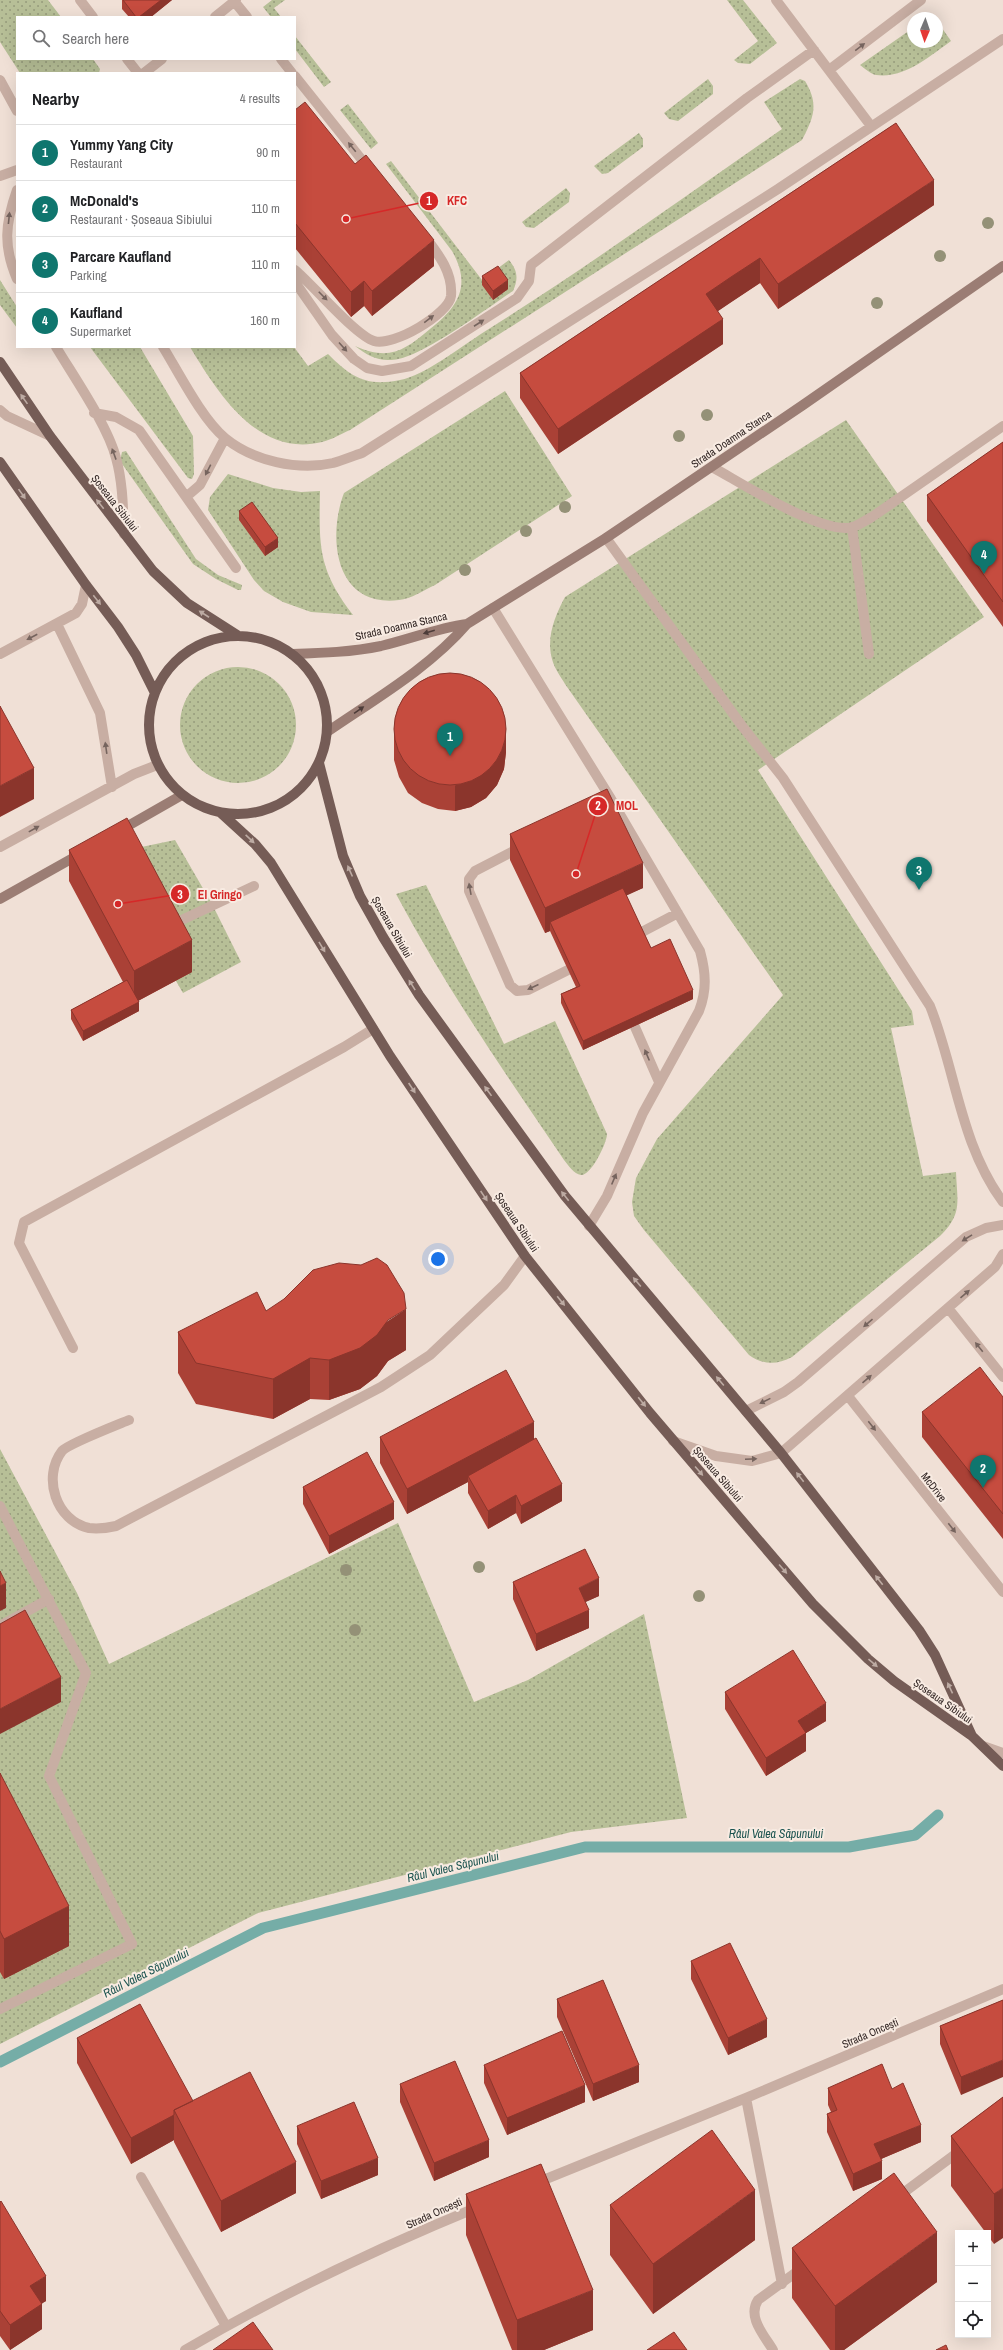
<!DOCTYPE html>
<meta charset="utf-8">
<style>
body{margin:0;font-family:"Archivo Narrow",sans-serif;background:#f2f2f2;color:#202124}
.controls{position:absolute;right:12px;bottom:12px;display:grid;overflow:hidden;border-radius:0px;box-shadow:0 4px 16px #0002}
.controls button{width:36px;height:36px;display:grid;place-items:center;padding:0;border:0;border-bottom:1px solid #e0e0e0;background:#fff;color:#202124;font:20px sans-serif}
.compass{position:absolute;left:907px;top:12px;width:36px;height:36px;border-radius:50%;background:#fff;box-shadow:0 4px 16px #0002;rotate:182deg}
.you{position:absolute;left:438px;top:1259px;width:14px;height:14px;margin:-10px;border:3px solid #fff;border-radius:50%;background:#1a73e8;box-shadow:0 0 0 6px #1a73e833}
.badge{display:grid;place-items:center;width:26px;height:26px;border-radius:50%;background:#0f766e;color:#fff;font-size:13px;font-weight:700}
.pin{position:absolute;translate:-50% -33px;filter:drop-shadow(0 1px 2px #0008)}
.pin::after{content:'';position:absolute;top:21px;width:14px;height:12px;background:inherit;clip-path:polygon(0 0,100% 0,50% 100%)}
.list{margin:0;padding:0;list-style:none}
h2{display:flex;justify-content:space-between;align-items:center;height:52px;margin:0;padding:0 16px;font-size:17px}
h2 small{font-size:13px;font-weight:400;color:#757577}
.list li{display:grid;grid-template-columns:26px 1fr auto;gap:12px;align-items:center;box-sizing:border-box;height:56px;padding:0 16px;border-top:1px solid #e0e0e0}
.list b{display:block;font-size:15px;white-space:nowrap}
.list p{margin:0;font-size:13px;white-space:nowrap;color:#757577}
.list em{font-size:13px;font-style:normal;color:#757577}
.icon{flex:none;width:22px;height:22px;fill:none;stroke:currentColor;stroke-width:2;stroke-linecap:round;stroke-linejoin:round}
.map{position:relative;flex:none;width:1003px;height:2350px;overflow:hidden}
.search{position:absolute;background:#fff;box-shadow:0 4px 16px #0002;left:16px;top:16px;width:280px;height:44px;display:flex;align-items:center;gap:10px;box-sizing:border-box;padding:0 14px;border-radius:0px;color:#757577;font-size:15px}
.panel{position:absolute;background:#fff;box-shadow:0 4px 16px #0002;left:16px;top:72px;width:280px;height:276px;border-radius:0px}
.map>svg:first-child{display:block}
.grass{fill:url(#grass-dots)}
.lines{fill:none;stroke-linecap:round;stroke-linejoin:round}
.stream{stroke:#75ada7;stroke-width:11}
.lane{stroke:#c8aea3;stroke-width:10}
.street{stroke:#c8aea3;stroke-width:10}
.secondary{stroke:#9b7d74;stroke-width:10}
.primary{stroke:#755c56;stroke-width:10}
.tree{fill:#949177}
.wall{fill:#aa4136}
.shaded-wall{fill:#8b352c}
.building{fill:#c64c3f;stroke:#8b352c}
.oneway{fill:#76645e}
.oneway2{fill:#bdaba3}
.oneway3{fill:#4d3c39}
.labels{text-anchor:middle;stroke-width:4;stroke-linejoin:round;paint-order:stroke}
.street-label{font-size:11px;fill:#332725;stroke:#f8ebe2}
.water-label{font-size:12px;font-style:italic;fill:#1b534f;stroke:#f8ebe2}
.leader{fill:none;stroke:#d62828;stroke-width:1.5}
.callout-dot{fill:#d62828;stroke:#f8ebe2;stroke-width:1.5}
.mark-label{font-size:12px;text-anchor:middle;font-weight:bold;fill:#fff}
.callout-label{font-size:12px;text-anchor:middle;font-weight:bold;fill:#d62828;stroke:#f8ebe2;stroke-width:4;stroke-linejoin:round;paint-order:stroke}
</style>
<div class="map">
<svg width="1003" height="2350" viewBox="0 0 1003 2350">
<defs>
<pattern id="grass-dots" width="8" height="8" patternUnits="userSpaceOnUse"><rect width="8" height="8" fill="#b7bf97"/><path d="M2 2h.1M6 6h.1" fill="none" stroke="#959b7b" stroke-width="1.8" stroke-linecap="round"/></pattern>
</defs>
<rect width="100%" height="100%" fill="#f0e0d6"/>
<path class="grass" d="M0 0H48L61 17H17V59H93L100 69 99 73H20L0 42Z
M272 0H285L274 8 281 17H271L263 7Z
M727 0H743L777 43 750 64 738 63 734 60 758 41Z
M937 21 951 41C930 56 904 79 876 75 871 74 864 68 860 65L913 28V42H937Z
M295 36 331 82 324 87 295 49Z
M708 79 713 86V94L678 121 669 119 664 113Z
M800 79 805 81C819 104 814 117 802 140L350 430C341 434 331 440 322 442 258 458 218 393 190 347H294L308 366 328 354C351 377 366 387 400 380 424 376 462 346 484 332 586 268 683 198 782 129L764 102Z
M348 104 378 143 371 149 340 110Z
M639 133 643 139V147L608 173 602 174 594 166Z
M391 161 482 280 509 260C517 270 519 278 513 291 487 308 419 360 391 360 377 361 367 355 355 346 389 361 404 351 430 329 458 307 472 286 452 251L386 164Z
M566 188 570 193 569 202 534 228 526 227 522 222Z
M0 280 17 307V328L0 305Z
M90 347H140L193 436 194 474 192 479 188 478Z
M505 391 572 496 435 585C424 590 411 599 399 600 335 608 327 538 344 493Z
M846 420 984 617 758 770 912 1011 914 1025 891 1028 923 1176 956 1172C957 1201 963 1214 940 1236L792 1357C777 1365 763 1365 749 1355L644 1230 634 1216 632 1202 636 1178 657 1139 783 995 565 684C561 677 554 668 552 659 546 637 555 616 565 597Z
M126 451 196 559 218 575 242 585 241 590H238L216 579 193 564 120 461 122 452Z
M228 474 273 488 301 492 320 491C319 547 318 569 353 615L311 612 283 602 264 591 254 580 208 510 210 497Z
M180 725a58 58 0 1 1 116 0a58 58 0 1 1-116 0Z
M175 840 212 904 241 962 183 993 176 981 127 850Z
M426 885 504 1044 555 1021 607 1134C607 1143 591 1176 581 1175 574 1174 568 1165 564 1160 505 1073 446 988 396 894Z
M0 1449 77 1593 109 1664 398 1523 474 1702 528 1680 644 1614 687 1818 571 1832 258 1913 0 2044Z"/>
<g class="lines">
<path class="stream" d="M0 2062 263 1928 585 1847H849L915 1835 938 1815"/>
<path class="lane" d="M80 0 93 17
M776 0 871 126
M234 1 247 17
M215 17 236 0
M127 59 138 73
M281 59 292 73
M829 70 921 0
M144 73 162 59
M295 76 370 170
M0 80 17 111
M0 176 17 170
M17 190C5 224 3 246 17 279
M295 270C313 285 355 335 374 341 393 347 449 314 451 296 453 273 439 255 426 238
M295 282 332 335 354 359 367 368 382 371 411 366 517 298 529 281 531 265 747 98 814 50
M56 347C74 377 108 426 116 458 123 483 123 509 124 534
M163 347C179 373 202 419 225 438 253 461 298 471 333 463 343 460 353 456 362 453L778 189 1003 39
M0 410 7 416 50 436
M94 413 116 417 139 430 236 568
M712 467C740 482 823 536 853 527 859 525 866 520 872 517L1003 426
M186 497 200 485 225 438
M852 527 869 654
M606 538 742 726 783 778 930 1006C956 1071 960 1144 1003 1202
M493 608 611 799 700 951C706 973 707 990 699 1011L643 1113 607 1196 589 1226
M57 624 100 713 112 787
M0 654 76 613 82 604 86 585
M523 846 475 871 469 879V891L510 985 517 991 528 990 568 970
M0 847 134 774 157 765
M640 933 678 913
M635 1027 659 1082
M948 1308 1003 1377
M73 1348 19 1243 24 1222 344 1047 373 1029
M848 1396 1003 1592
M746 1411 784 1392 798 1382 966 1237 986 1228 1003 1225
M129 1420C117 1425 68 1444 62 1451 42 1477 56 1521 89 1528 98 1529 107 1528 116 1526L381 1387 430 1355 504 1285 525 1256
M673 1441 716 1456 752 1461 781 1453 995 1267 1003 1254
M0 1626 49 1599
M983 1746 1003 1753
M0 2009 132 1944
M141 2177 226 2326"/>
<path class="street" d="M169 926 254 886
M0 1506 86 1673 49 1776 132 1944
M746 2098 782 2284
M536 2183 746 2098 1003 1989
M895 2199 961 2150
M185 2350C279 2295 378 2248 478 2207
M773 2350C764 2335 747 2317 758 2300L802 2268"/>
<path class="secondary" d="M292 654C322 653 352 652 381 646 410 639 438 628 467 624
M327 732C375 699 429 668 467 624L606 538 803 405 1003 266
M119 831 182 795
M0 899 80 854"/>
<path class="primary" d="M0 362 50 436 153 571 187 603 237 635
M0 462 86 585 118 627 136 655 154 691
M149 725a89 89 0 1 1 178 0a89 89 0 1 1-178 0Z
M319 763 343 856 360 896 383 937 419 995 565 1196 781 1453 919 1630 935 1655 972 1736
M221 813 255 844 271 863 390 1056 525 1256 650 1413 813 1604 868 1659 894 1681 972 1736 1003 1766"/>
</g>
<g class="tree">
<circle cx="988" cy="223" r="6"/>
<circle cx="940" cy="256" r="6"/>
<circle cx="877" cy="303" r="6"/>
<circle cx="707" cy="415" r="6"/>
<circle cx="679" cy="436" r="6"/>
<circle cx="565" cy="507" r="6"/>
<circle cx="526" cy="531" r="6"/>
<circle cx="465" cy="570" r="6"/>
<circle cx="479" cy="1567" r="6"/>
<circle cx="346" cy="1570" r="6"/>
<circle cx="699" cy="1596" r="6"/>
<circle cx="355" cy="1630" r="6"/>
</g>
<path class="wall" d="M122 0H172L151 17H129L122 9Z
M295 110 434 266 372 316 364 306 351 317 295 248Z
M896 123 934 205 778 309 760 283 731 302 718 311 723 344 558 454 520 398V373Z
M482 276 508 289 493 300 482 285Z
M1003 442V627L927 521V495Z
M239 511 278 547 265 556 239 520Z
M394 735 506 752 504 769 497 785 486 798 471 807 455 811 438 809 422 803 408 793 399 777 394 760Z
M510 834 643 888 626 895 651 948 693 999 583 1050 561 1003V994L576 987 550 931 545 933 510 860Z
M69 850 192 972 138 1001 139 1011 83 1041 71 1019V1010L123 982 69 881Z
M266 1311 406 1350 388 1361 377 1376 360 1389 329 1400 310 1399 273 1419 196 1404 178 1373V1332Z
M1003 1397V1539L922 1437V1412Z
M380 1437 534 1439 562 1501 521 1524 516 1513 488 1529 468 1493V1482L407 1514 380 1463Z
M303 1487 394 1519 329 1554 303 1504Z
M513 1582 599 1596 585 1602 589 1628 536 1651 513 1599Z
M725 1692 826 1721 806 1733V1751L766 1776 725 1709Z
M0 1773 69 1946 4 1979 0 1972Z
M691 1961 767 2037 728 2055 691 1979Z
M557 1999 639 2082 593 2101 557 2017Z
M1003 2000 961 2095 940 2044V2026Z
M77 2038 193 2101 296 2193 221 2232 174 2142V2140L131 2164 77 2063Z
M484 2065 585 2102 507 2135 484 2083Z
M400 2084 489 2157 434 2181 400 2102Z
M828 2088 892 2089 921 2142 881 2159 882 2179 853 2191 827 2132V2114L831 2112 828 2105Z
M1003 2097 994 2244 988 2236V2233H986L951 2186V2136Z
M297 2126 378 2175 321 2199 297 2144Z
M466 2194 593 2330 544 2350H512L466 2235Z
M0 2202 46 2301 42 2303V2329L10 2350 0 2336Z
M610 2205 755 2240 653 2314 610 2255Z
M792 2248 937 2282 844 2350H830L792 2298Z"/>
<path class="shaded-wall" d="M161 0H172L151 17H139Z
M934 180V205L778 309V284Z
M434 240V266L372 316V291Z
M760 258V283L706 319V294Z
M508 280V289L493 300V291Z
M364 281V306L351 317V292Z
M723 319V344L558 454V429Z
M278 538V547L265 556V547Z
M506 727V752L504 769 497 785 486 798 471 807 455 811V786Z
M34 768V799L0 817V786Z
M643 863V888L554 929 550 922V931L545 933V908Z
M192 940V972L134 1003V971Z
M693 990V999L583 1050V1041Z
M139 1002V1011L83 1041V1031Z
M406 1309V1350L388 1361 377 1376 360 1389 329 1400V1360Z
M310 1358V1399L273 1419V1379Z
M534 1422V1447L468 1476V1482L407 1514V1489Z
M562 1484V1501L521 1524V1506Z
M516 1495V1513L488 1529V1511Z
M394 1502V1519L329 1554V1536Z
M599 1578V1596L579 1605V1588Z
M6 1583V1608L0 1611V1586Z
M589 1610V1628L536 1651V1634Z
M61 1677V1702L0 1734V1709Z
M826 1703V1721L806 1733V1751L766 1776V1758L798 1721Z
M69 1906V1946L4 1979V1939Z
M767 2019V2037L728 2055V2038Z
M1003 2060V2077L961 2095V2077Z
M639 2065V2082L593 2101V2084Z
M585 2085V2102L507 2135V2118Z
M174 2115V2140L131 2164V2138Z
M921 2125V2142L874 2162V2144Z
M489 2140V2157L434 2181V2163Z
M378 2158V2175L321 2199V2181Z
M882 2161V2179L853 2191V2174Z
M296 2162V2193L221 2232V2201Z
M1003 2188V2238L994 2244V2194Z
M755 2190V2240L653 2314V2264Z
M937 2232V2282L844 2350H835V2306Z
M46 2276V2301L30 2311V2286Z
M593 2290V2330L544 2350H517V2320Z
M42 2304V2329L10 2350V2325Z"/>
<path class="building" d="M123 0H161L139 17H136Z
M305 102 355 164 366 155 434 240 372 291 364 281 351 292 295 223V110Z
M896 123 934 180 778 284 760 258 731 277 706 294 723 319 558 429 520 373Z
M498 266 508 280 493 291 482 276Z
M1003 442V602L927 495Z
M252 502 278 538 265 547 239 511Z
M394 729a56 56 0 1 1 112 0a56 56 0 1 1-112 0Z
M0 706 34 768 0 786Z
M607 789 643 863 545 908 510 834Z
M127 818 192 940 134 971 69 850Z
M623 888 651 948 670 939 693 990 583 1041 561 994 580 986 550 922Z
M127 980 139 1002 83 1031 71 1010Z
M377 1258 387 1265 404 1293 406 1309 388 1320 377 1335 360 1348 329 1360 310 1358 273 1379 196 1363 178 1332 257 1292 266 1311 284 1299 313 1270 339 1263 361 1265Z
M980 1367 1003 1397V1514L922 1412Z
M506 1370 534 1422 407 1489 380 1437Z
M536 1438 562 1484 521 1506 516 1495 488 1511 468 1476Z
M367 1452 394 1502 329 1536 303 1487Z
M585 1549 599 1578 579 1588 589 1610 536 1634 513 1582Z
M0 1571 6 1583 0 1586Z
M25 1610 61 1677 0 1709V1624Z
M793 1650 826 1703 798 1721 806 1733 766 1758 725 1692Z
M0 1773 69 1906 4 1939 0 1931Z
M730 1943 767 2019 728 2038 691 1961Z
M603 1980 639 2065 593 2084 557 1999Z
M1003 2000V2060L961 2077 940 2026Z
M140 2004 193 2101 174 2110V2115L131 2138 77 2038Z
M562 2031 585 2085 507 2118 484 2065Z
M455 2061 489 2140 434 2163 400 2084Z
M882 2064 892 2089 903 2083 921 2125 874 2144 882 2161 853 2174 827 2114 837 2110 828 2088Z
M250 2072 296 2162 221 2201 174 2110Z
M1003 2097V2188L994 2194 951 2136Z
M354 2102 378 2158 321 2181 297 2126Z
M712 2130 755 2190 653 2264 610 2205Z
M541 2164 593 2290 517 2320 466 2194Z
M894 2173 937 2232 835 2306 792 2248Z
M1 2201 46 2276 30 2286 42 2304 10 2325 0 2311V2202Z
M253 2322 273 2350H213Z
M674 2332 687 2350H647Z
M946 2345 948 2350H936Z"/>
<defs><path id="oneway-solid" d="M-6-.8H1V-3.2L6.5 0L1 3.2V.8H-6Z"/></defs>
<g class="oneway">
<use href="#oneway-solid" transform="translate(860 47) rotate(-37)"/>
<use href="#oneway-solid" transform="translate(352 147) rotate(-129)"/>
<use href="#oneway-solid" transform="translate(9 218) rotate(-84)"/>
<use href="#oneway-solid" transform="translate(323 296) rotate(45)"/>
<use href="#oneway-solid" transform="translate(429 319) rotate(-37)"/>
<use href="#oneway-solid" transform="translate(479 323) rotate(-33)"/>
<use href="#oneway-solid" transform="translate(343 347) rotate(48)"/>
<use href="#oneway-solid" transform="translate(114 454) rotate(-110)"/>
<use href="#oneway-solid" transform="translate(208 470) rotate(117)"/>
<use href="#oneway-solid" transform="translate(32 637) rotate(152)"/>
<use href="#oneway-solid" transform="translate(106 748) rotate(-98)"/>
<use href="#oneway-solid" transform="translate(34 829) rotate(-29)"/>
<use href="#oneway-solid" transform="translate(470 889) rotate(-100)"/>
<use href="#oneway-solid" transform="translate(533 987) rotate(156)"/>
<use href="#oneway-solid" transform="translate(647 1055) rotate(-113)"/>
<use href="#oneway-solid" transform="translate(614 1179) rotate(-67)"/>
<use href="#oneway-solid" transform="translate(967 1238) rotate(148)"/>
<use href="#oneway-solid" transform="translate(965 1294) rotate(-41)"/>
<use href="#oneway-solid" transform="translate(868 1323) rotate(139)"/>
<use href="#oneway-solid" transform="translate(979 1347) rotate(-129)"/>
<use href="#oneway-solid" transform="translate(867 1379) rotate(-41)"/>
<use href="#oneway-solid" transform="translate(765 1401) rotate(154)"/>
<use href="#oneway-solid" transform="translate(872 1426) rotate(52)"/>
<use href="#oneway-solid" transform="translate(751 1459) rotate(-2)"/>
<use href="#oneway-solid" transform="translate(952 1528) rotate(52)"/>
</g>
<g class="oneway2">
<use href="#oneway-solid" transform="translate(24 399) rotate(-125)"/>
<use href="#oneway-solid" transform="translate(22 494) rotate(55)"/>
<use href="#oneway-solid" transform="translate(100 504) rotate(-128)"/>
<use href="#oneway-solid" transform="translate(97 600) rotate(52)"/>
<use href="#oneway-solid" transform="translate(204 614) rotate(-147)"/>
<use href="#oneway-solid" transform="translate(250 839) rotate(43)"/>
<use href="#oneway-solid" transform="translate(350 871) rotate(-114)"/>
<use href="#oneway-solid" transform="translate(322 947) rotate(59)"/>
<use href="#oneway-solid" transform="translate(412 985) rotate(-122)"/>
<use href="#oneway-solid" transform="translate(412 1088) rotate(56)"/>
<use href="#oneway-solid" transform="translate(488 1091) rotate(-126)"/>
<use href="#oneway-solid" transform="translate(484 1196) rotate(56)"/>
<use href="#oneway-solid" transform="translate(565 1196) rotate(-128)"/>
<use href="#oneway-solid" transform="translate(637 1282) rotate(-130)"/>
<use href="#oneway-solid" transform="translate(561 1301) rotate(51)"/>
<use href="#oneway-solid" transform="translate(720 1381) rotate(-130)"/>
<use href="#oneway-solid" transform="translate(642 1402) rotate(51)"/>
<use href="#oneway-solid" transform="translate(699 1471) rotate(49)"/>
<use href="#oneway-solid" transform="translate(800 1477) rotate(-128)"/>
<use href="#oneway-solid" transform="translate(783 1569) rotate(49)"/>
<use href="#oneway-solid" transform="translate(879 1580) rotate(-128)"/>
<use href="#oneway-solid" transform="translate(873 1663) rotate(41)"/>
<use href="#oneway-solid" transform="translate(950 1688) rotate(-115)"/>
</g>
<g class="oneway3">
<use href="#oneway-solid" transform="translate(429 632) rotate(164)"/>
<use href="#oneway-solid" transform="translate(359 710) rotate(-35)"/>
</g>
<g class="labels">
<g class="street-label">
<text transform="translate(731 439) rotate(-34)" y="4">Strada Doamna Stanca</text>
<text transform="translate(115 503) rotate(52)" y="4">Șoseaua Sibiului</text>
<text transform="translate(401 626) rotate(-13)" y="4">Strada Doamna Stanca</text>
<text transform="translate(392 927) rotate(60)" y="4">Șoseaua Sibiului</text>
<text transform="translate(517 1222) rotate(56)" y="4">Șoseaua Sibiului</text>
<text transform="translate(718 1474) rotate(49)" y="4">Șoseaua Sibiului</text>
<text transform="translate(934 1487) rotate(52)" y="4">McDrive</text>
<text transform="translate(943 1701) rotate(35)" y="4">Șoseaua Sibiului</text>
<text transform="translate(870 2033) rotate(-23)" y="4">Strada Oncești</text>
<text transform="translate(434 2213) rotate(-24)" y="4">Strada Oncești</text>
</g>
<g class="water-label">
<text x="776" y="1838">Râul Valea Săpunului</text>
<text transform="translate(453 1867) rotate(-14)" y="4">Râul Valea Săpunului</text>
<text transform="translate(146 1973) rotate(-27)" y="4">Râul Valea Săpunului</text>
</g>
</g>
<path class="leader" d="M346 219L429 201M576 874L598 806M118 904L180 894"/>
<g class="callout-dot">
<circle cx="346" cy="219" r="4"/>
<circle cx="576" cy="874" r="4"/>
<circle cx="118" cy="904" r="4"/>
<circle cx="429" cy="201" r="10"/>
<circle cx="598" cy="806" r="10"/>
<circle cx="180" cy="894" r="10"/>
</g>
<g class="mark-label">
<text x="429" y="205">1</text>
<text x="598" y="810">2</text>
<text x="180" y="899">3</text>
</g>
<g class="callout-label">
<text x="457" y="205">KFC</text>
<text x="627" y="810">MOL</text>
<text x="220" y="899">El Gringo</text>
</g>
</svg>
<div class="controls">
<button>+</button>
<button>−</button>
<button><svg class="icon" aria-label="locate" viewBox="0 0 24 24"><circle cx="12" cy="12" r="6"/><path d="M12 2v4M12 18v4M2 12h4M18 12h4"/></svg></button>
</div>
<svg class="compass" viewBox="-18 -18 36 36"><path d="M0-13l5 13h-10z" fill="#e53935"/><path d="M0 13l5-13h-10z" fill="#757577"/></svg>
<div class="you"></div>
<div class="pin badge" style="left:450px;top:756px">1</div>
<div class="pin badge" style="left:983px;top:1488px">2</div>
<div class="pin badge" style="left:919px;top:890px">3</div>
<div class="pin badge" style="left:984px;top:574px">4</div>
<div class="search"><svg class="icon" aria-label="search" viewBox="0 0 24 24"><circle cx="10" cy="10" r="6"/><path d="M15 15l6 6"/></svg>Search here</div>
<section class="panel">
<h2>Nearby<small>4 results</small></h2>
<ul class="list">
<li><span class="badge">1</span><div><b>Yummy Yang City</b><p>Restaurant</p></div><em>90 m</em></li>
<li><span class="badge">2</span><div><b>McDonald's</b><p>Restaurant · Șoseaua Sibiului</p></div><em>110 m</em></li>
<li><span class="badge">3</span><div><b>Parcare Kaufland</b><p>Parking</p></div><em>110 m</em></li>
<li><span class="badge">4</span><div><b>Kaufland</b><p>Supermarket</p></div><em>160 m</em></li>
</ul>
</section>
</div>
